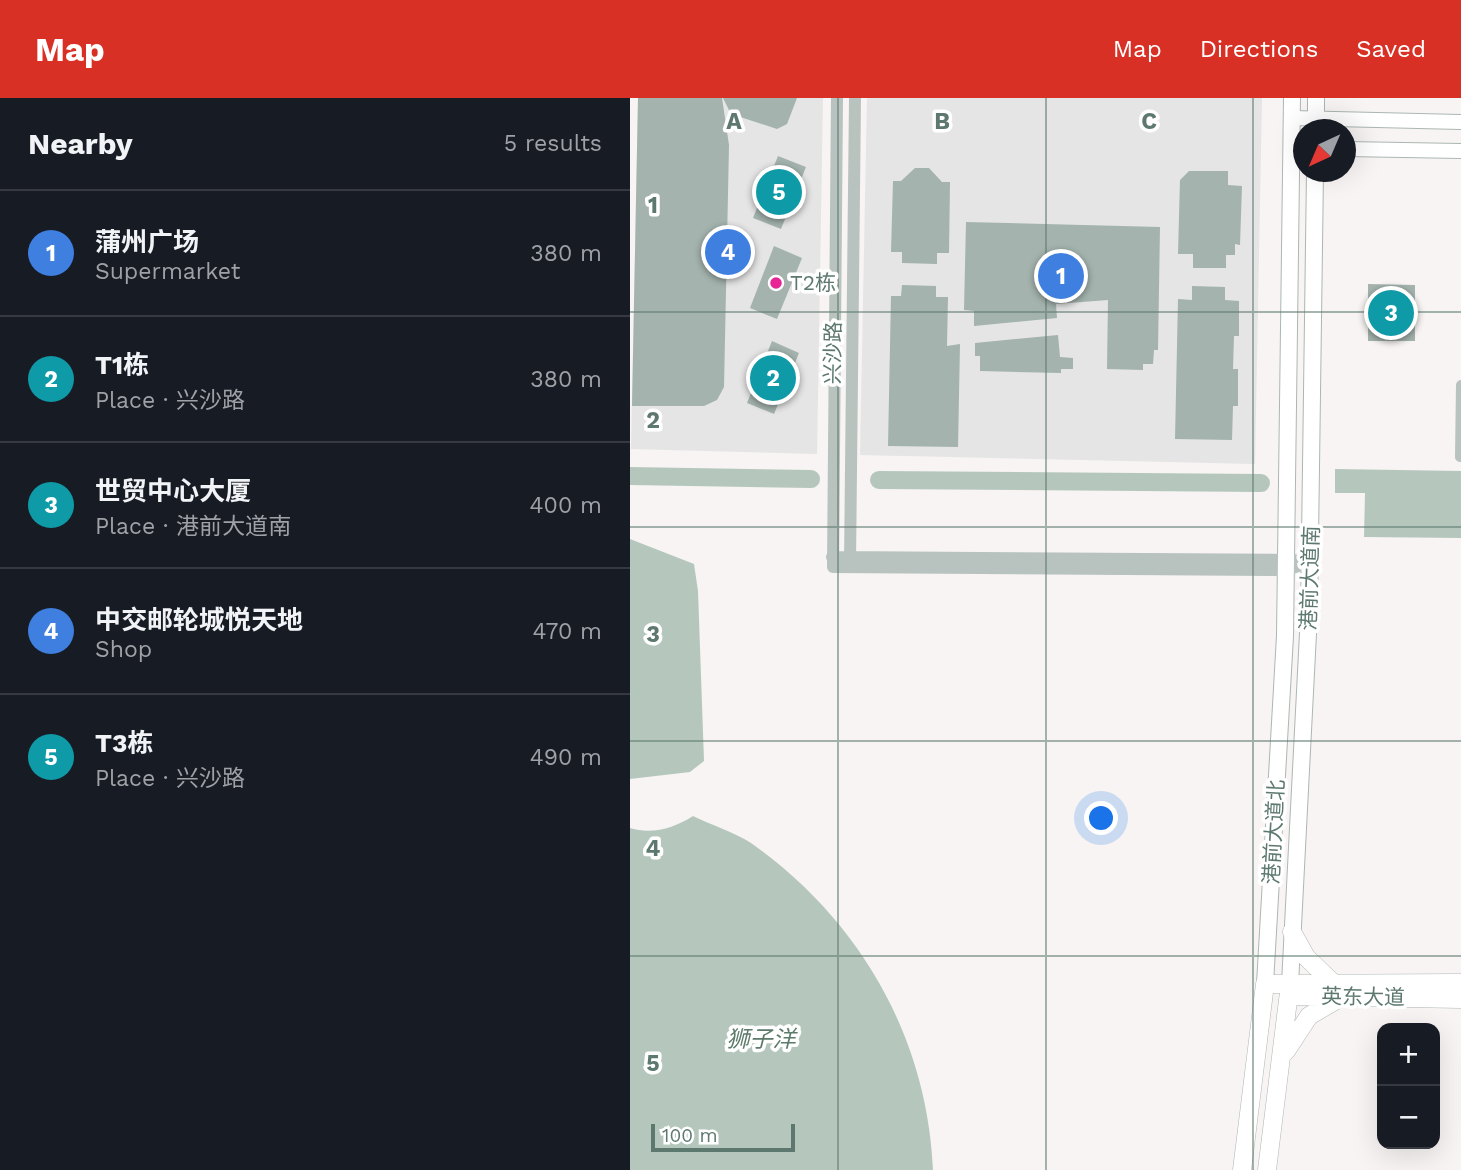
<!DOCTYPE html>
<meta charset="utf-8">
<style>
body{margin:0;font-family:"Work Sans","Noto Sans SC",sans-serif;background:#20242c;color:#f1f3f6}
.controls{position:absolute;right:21px;bottom:21px;display:grid;overflow:hidden;border-radius:14px;box-shadow:0 7px 28px #0002}
.controls button{width:63px;height:63px;display:grid;place-items:center;padding:0;border:0;border-bottom:2px solid #363941;background:#171b24;color:#f1f3f6;font:35px sans-serif}
.compass{position:absolute;left:663px;top:21px;width:63px;height:63px;border-radius:50%;background:#171b24;box-shadow:0 7px 28px #0002;rotate:224deg}
.scale{position:absolute;left:21px;bottom:18px;width:144px;box-sizing:border-box;padding-left:7px;border:4px solid #5d796f;border-top:0;font-size:19px;line-height:24px;white-space:nowrap;color:#5d796f;-webkit-text-stroke:5px #fff;paint-order:stroke}
.you{position:absolute;left:472px;top:721px;width:24px;height:24px;margin:-18px;border:5px solid #fff;border-radius:50%;background:#1a73e8;box-shadow:0 0 0 10px #1a73e833}
.badge{display:grid;place-items:center;width:46px;height:46px;border-radius:50%;background:#d93025;color:#fff;font-size:23px;font-weight:700}
.pin{position:absolute;translate:-50% -50%;border:4px solid #fff;box-shadow:0 2px 7px #0006}
.list{margin:0;padding:0;list-style:none}
h2{display:flex;justify-content:space-between;align-items:center;height:91px;margin:0;padding:0 28px;font-size:30px}
h2 small{font-size:23px;font-weight:400;color:#9ea1a6}
.list li{display:grid;grid-template-columns:46px 1fr auto;gap:21px;align-items:center;box-sizing:border-box;height:126px;padding:0 28px;border-top:2px solid #363941}
.list b{display:block;font-size:26px;white-space:nowrap}
.list p{margin:0;font-size:23px;white-space:nowrap;color:#9ea1a6}
.list em{font-size:23px;font-style:normal;color:#9ea1a6}
.map{position:relative;flex:none;width:831px;height:1072px;overflow:hidden}
header{display:flex;align-items:center;gap:42px;box-sizing:border-box;height:98px;padding:0 35px;background:#d93025;color:#fff}
header strong{font-size:33px}
nav{display:flex;gap:38px;margin-inline-start:auto;font-size:24px}
main{display:flex}
aside{flex:1;background:#171b24}
.map>svg:first-child{display:block}
.built{fill:#e4e5e4}
.water{fill:#b5c7bd}
.lines{fill:none;stroke-linecap:round;stroke-linejoin:round}
.river{stroke:#b5c7bd;stroke-width:18}
.building{fill:#a4b3ad}
.secondary-casing{stroke:#abb7b3;stroke-width:16}
.primary-casing{stroke:#acb7b3;stroke-width:18}
.trunk-casing{stroke:#aeb7b4;stroke-width:19}
.minor{stroke:#b8c2be;stroke-width:10}
.tertiary{stroke:#b8c2be;stroke-width:12}
.secondary{stroke:#fff;stroke-width:14}
.primary{stroke:#fff;stroke-width:16}
.trunk{stroke:#fff;stroke-width:18}
.grid{fill:none;stroke:#5d796f;stroke-width:2;stroke-opacity:0.55}
.poi-dot{fill:#e72396;stroke:#fff;stroke-width:2.5}
.labels{text-anchor:middle;stroke-width:7;stroke-linejoin:round;paint-order:stroke}
.poi-label{font-size:21px;fill:#5d796f;stroke:#fff;text-anchor:start}
.street-label{font-size:21px;fill:#5d796f;stroke:#fff}
.water-label{font-size:23px;font-style:italic;fill:#5c7b6a;stroke:#fff}
.grid-label{font-size:23px;text-anchor:middle;font-weight:bold;fill:#5d796f;stroke:#fff;stroke-width:7;stroke-linejoin:round;paint-order:stroke}
</style>
<header>
<strong>Map</strong>
<nav><a>Map</a><a>Directions</a><a>Saved</a></nav>
</header>
<main>
<aside>
<h2>Nearby<small>5 results</small></h2>
<ul class="list">
<li><span class="badge" style="background:#3f7fe0">1</span><div><b>蒲州广场</b><p>Supermarket</p></div><em>380 m</em></li>
<li><span class="badge" style="background:#0f9aa8">2</span><div><b>T1栋</b><p>Place · 兴沙路</p></div><em>380 m</em></li>
<li><span class="badge" style="background:#0f9aa8">3</span><div><b>世贸中心大厦</b><p>Place · 港前大道南</p></div><em>400 m</em></li>
<li><span class="badge" style="background:#3f7fe0">4</span><div><b>中交邮轮城悦天地</b><p>Shop</p></div><em>470 m</em></li>
<li><span class="badge" style="background:#0f9aa8">5</span><div><b>T3栋</b><p>Place · 兴沙路</p></div><em>490 m</em></li>
</ul>
</aside>
<div class="map">
<svg width="831" height="1072" viewBox="0 0 831 1072">
<rect width="100%" height="100%" fill="#f7f4f3"/>
<path class="built" d="M8 0H193L187 356 1 351Z
M237 0H632L625 366 230 357Z"/>
<path class="water" d="M705 371 831 373V440L734 439 735 395H705Z
M0 441 64 466 68 493 74 663 60 674 0 681Z
M63 718C81 727 104 734 121 745 230 822 297 939 303 1072H0V730C22 737 44 730 63 718Z"/>
<g class="lines">
<path class="river" d="M0 378 181 381
M249 382 631 385"/>
</g>
<path class="building" d="M8 0H92L99 47 94 289 87 302 74 308H2Z
M93 0H167L157 26 147 31 101 16Z
M148 58 176 69 151 131 123 120Z
M285 70H299L312 84H320L319 155H307V166L272 165V154H261L263 83H271Z
M559 73H598V87L612 88 610 147 605 146V157H596V170H563V156H548L550 82Z
M336 124 530 129 528 252H524L523 266H513V272L477 271 478 202 426 206 427 220 344 228V213L334 212Z
M144 148 172 160 147 221 120 210Z
M738 186 785 187V243H738Z
M272 187 306 188V199H318L317 248 330 246 328 349 258 348 261 198H271Z
M562 188 595 189V202L609 203V238H604L603 271H608V308H603L602 342 545 341 548 201 562 202Z
M428 237 430 259 443 260V271H431V275L350 273V258H345V245Z
M142 243 169 255 144 316 117 305Z"/>
<g class="lines">
<g class="secondary-casing">
<path id="secondary" d="M662 20 831 24
M716 51 831 53"/>
</g>
<g class="primary-casing">
<path id="primary" d="M686 32V0
M635 886 655 538 662 0
M660 886 679 516 685 74"/>
</g>
<g class="trunk-casing">
<path id="trunk" d="M662 834 676 859 702 884
M663 898 831 901
M656 953 679 918 708 901
M612 1072 635 886 831 885
M637 1072 660 886"/>
</g>
<path class="minor" d="M830 359 831 287"/>
<path class="tertiary" d="M207 0 203 469 656 472 680 464
M202 459 664 462
M220 465 225 0"/>
<use href="#secondary" class="secondary"/>
<use href="#primary" class="primary"/>
<use href="#trunk" class="trunk"/>
</g>
<path class="grid" d="M208 0V1072M416 0V1072M623 0V1072M0 214H831M0 429H831M0 643H831M0 858H831"/>
<circle class="poi-dot" cx="146" cy="185" r="7"/>
<g class="labels">
<g class="poi-label">
<text x="160" y="192">T2栋</text>
</g>
<g class="street-label">
<text transform="translate(203 255) rotate(-89)" y="7">兴沙路</text>
<text transform="translate(680 480) rotate(-88)" y="7">港前大道南</text>
<text transform="translate(644 734) rotate(-87)" y="7">港前大道北</text>
<text transform="translate(733 899) rotate(1)" y="7">英东大道</text>
</g>
<g class="water-label">
<text x="131" y="949">狮子洋</text>
</g>
</g>
<g class="grid-label">
<text x="104" y="31">A</text>
<text x="312" y="31">B</text>
<text x="519" y="31">C</text>
<text x="23" y="115">1</text>
<text x="23" y="330">2</text>
<text x="23" y="544">3</text>
<text x="23" y="758">4</text>
<text x="23" y="973">5</text>
</g>
</svg>
<div class="controls">
<button>+</button>
<button>−</button>
</div>
<svg class="compass" viewBox="-18 -18 36 36"><path d="M0-13l5 13h-10z" fill="#e53935"/><path d="M0 13l5-13h-10z" fill="#9ea1a6"/></svg>
<div class="scale">100 m</div>
<div class="you"></div>
<div class="pin badge" style="left:431px;top:178px;background:#3f7fe0">1</div>
<div class="pin badge" style="left:143px;top:280px;background:#0f9aa8">2</div>
<div class="pin badge" style="left:761px;top:215px;background:#0f9aa8">3</div>
<div class="pin badge" style="left:98px;top:154px;background:#3f7fe0">4</div>
<div class="pin badge" style="left:149px;top:94px;background:#0f9aa8">5</div>
</div>
</main>
